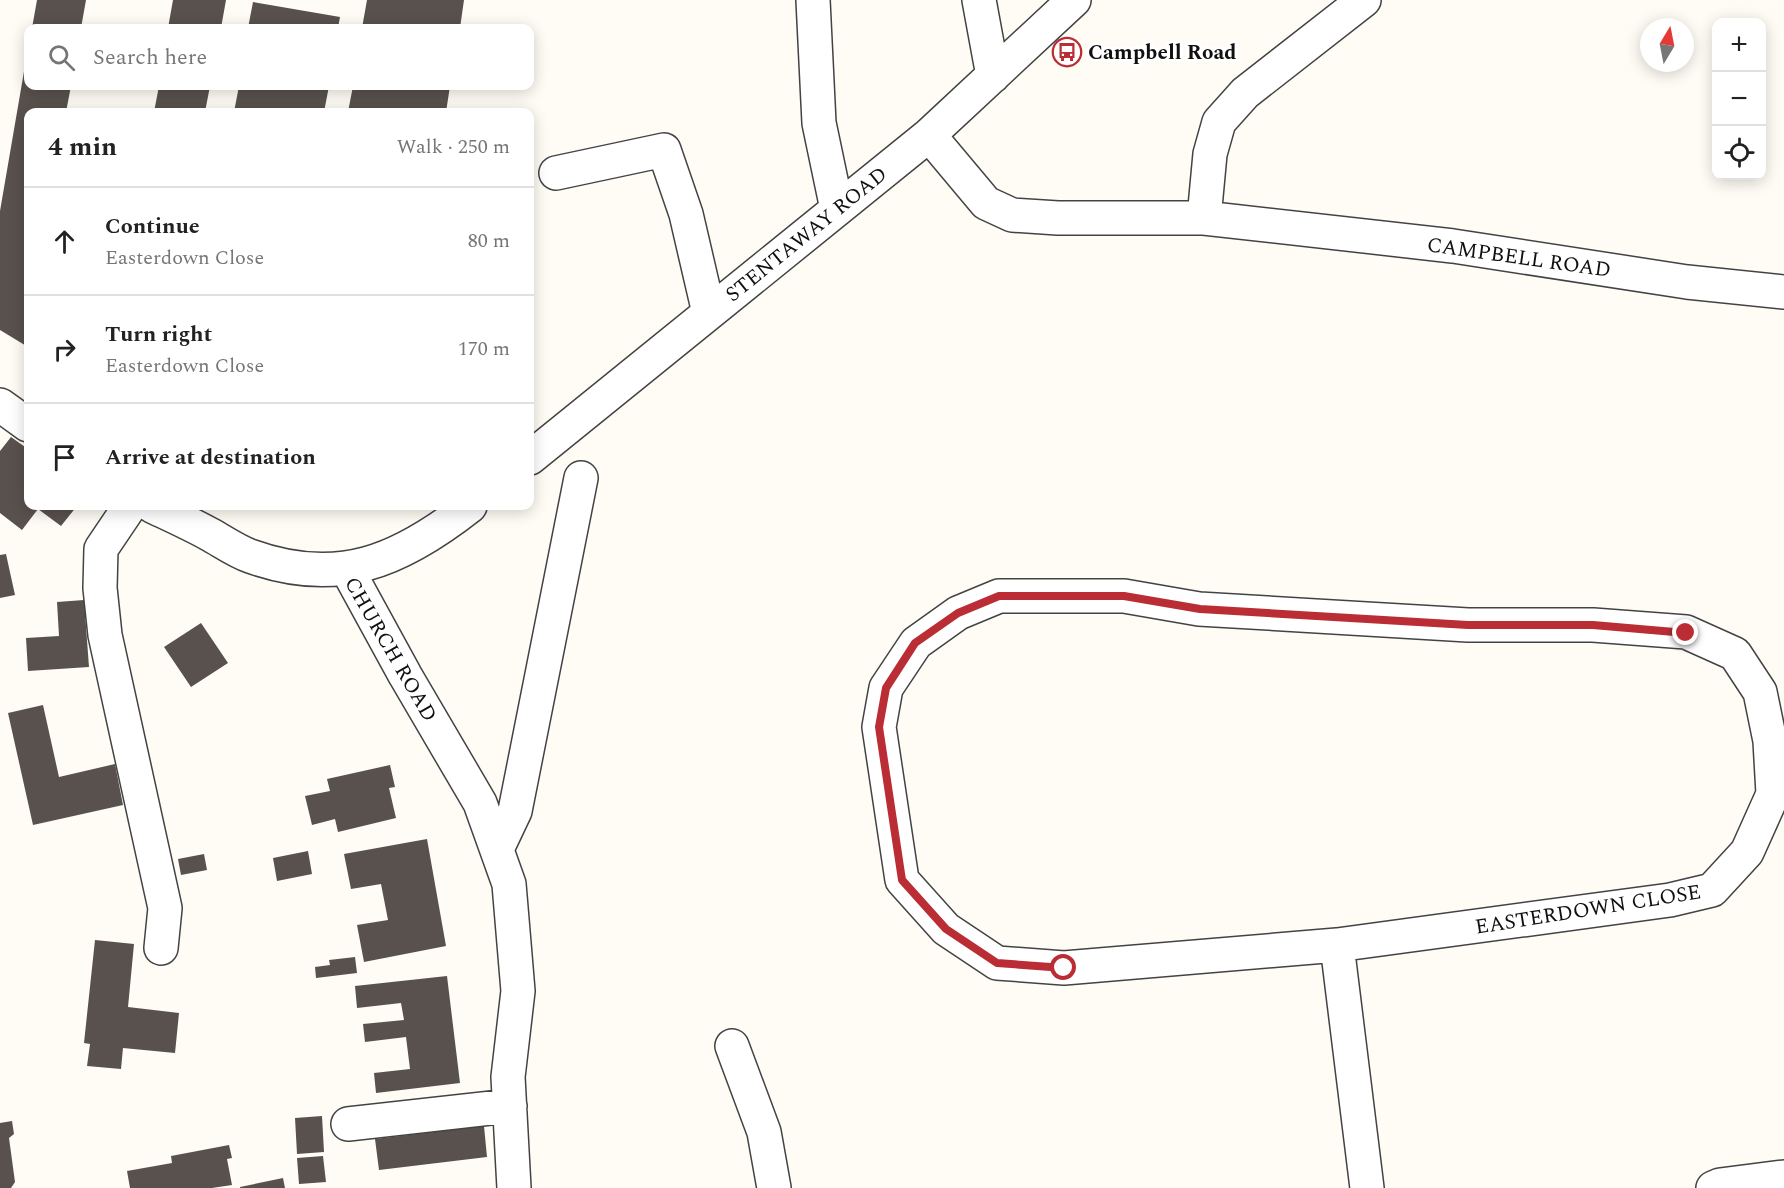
<!DOCTYPE html>
<meta charset="utf-8">
<style>
body{margin:0;font-family:Spectral,serif;background:#f2f2f2;color:#222}
.controls{position:absolute;right:18px;top:18px;display:grid;overflow:hidden;border-radius:12px;box-shadow:0 3px 15px #0003}
.controls button{width:54px;height:54px;display:grid;place-items:center;padding:0;border:0;border-bottom:2px solid #e0e0e0;background:#fff;color:#222;font:30px sans-serif}
.compass{position:absolute;left:1640px;top:18px;width:54px;height:54px;border-radius:50%;background:#fff;box-shadow:0 3px 15px #0003;rotate:10deg}
.stop{position:absolute;width:18px;height:18px;margin:-14px;border:4px solid #bb2d34;border-radius:50%;background:#fff}
.stop.end{background:#bb2d34;border-color:#fff;box-shadow:0 2px 6px #0008}
.list{margin:0;padding:0;list-style:none}
h2{display:flex;justify-content:space-between;align-items:center;height:78px;margin:0;padding:0 24px;font-size:26px}
h2 small{font-size:20px;font-weight:400;color:#767676}
.list li{display:grid;grid-template-columns:39px 1fr auto;gap:18px;align-items:center;box-sizing:border-box;height:108px;padding:0 24px;border-top:2px solid #e0e0e0}
.list b{display:block;font-size:22px;white-space:nowrap}
.list p{margin:0;font-size:20px;white-space:nowrap;color:#767676}
.list em{font-size:20px;font-style:normal;color:#767676}
.icon{flex:none;width:33px;height:33px;fill:none;stroke:currentColor;stroke-width:2;stroke-linecap:round;stroke-linejoin:round}
.map{position:relative;flex:none;width:1784px;height:1188px;overflow:hidden}
.search{position:absolute;background:#fff;box-shadow:0 3px 15px #0003;left:24px;top:24px;width:510px;height:66px;display:flex;align-items:center;gap:15px;box-sizing:border-box;padding:0 21px;border-radius:12px;color:#767676;font-size:22px}
.panel{position:absolute;background:#fff;box-shadow:0 3px 15px #0003;left:24px;top:108px;width:510px;height:402px;border-radius:12px}
.map>svg:first-child{display:block}
.building{fill:#59514d}
.lines{fill:none;stroke-linecap:round;stroke-linejoin:round}
.minor-casing{stroke:#434343;stroke-width:36}
.minor{stroke:#fff;stroke-width:33}
.route{stroke:#bb2d34;stroke-width:8}
.labels{text-anchor:middle;stroke-width:6;stroke-linejoin:round;paint-order:stroke}
.poi-label{font-size:21px;font-weight:bold;fill:#101010;stroke:#fff;text-anchor:start}
.street-label{font-size:21px;fill:#101010;stroke:#fff}
</style>
<div class="map">
<svg width="1784" height="1188" viewBox="0 0 1784 1188">
<rect width="100%" height="100%" fill="#fefcf4"/>
<path class="building" d="M37 0H86L81 28H32Z
M173 0H226L221 28H168Z
M367 0H464L460 28H362Z
M253 2 340 17 338 28H248Z
M27 54 28 86H71L66 112H28V347L0 330V211Z
M159 86H210L205 112H154Z
M239 86H329L324 112H234Z
M353 86H450L446 112H348Z
M11 437 28 449V506H77L61 526 38 509 22 530 0 513V451Z
M6 554 15 595 0 598V555Z
M84 600 89 667 28 671 26 638 59 636 57 602Z
M201 623 228 663 191 687 164 647Z
M43 705 59 777 115 764 123 805 33 825 8 713Z
M390 765 395 787 389 788 396 818 338 832 335 819 312 825 305 796 330 791 327 779Z
M427 839 446 946 364 962 357 925 388 920 381 884 351 889 344 854Z
M308 851 312 874 277 881 273 858Z
M204 854 207 870 181 875 178 859Z
M95 940 134 944 128 1007 179 1013 175 1053 123 1048 121 1069 87 1066 90 1044 84 1043Z
M355 957 357 973 316 978 315 967 330 965 329 960Z
M447 976 460 1083 376 1093 374 1073 410 1069 406 1037 365 1042 363 1024 404 1020 401 1003 357 1008 355 986Z
M322 1116 324 1152 297 1154 295 1118Z
M12 1121 14 1134 9 1138 15 1182 11 1188H0V1123Z
M484 1126 487 1157 379 1170 375 1139Z
M229 1145 232 1158 227 1159 232 1185 212 1188H130L127 1171 172 1163 171 1156Z
M323 1156 326 1182 299 1184 297 1158Z
M283 1178 285 1188H240V1187Z"/>
<g class="lines">
<g class="minor-casing">
<path id="minor" d="M813 0 819 123 837 209
M979 0 993 76
M929 135 986 203 1012 215 1058 218H1204L1453 246 1687 282 1784 292
M556 173 664 150 686 214 709 313
M1204 218 1210 154 1219 122 1245 93 1364 0
M0 405 28 425
M530 458 929 135 1074 0
M130 506 101 549 100 588 105 635 165 908 161 948
M152 506C171 515 191 524 209 534 222 541 236 551 250 556 338 588 400 561 470 506
M347 569 405 675 480 803 509 884 518 991 508 1077 514 1188
M999 596H1124L1199 609 1468 625H1593L1686 632 1735 654 1760 692 1770 741 1773 794 1747 852 1712 890 1670 900 1337 945 1064 968 997 963 946 929 902 880 879 727 886 688 916 643 958 613Z
M497 849 515 811 581 478
M1337 945 1367 1188
M732 1046 764 1132 774 1188
M348 1124 510 1106
M1713 1188 1720 1185 1784 1177"/>
</g>
<use href="#minor" class="minor"/>
</g>
<g class="lines">
<path class="route" d="M1064 968 997 963 946 929 902 880 879 727 886 688 915 643 958 613 999 596H1124L1200 609 1468 625H1593L1686 633"/>
</g>
<defs>
<g id="bus-ring" transform="scale(1.5)"><circle r="9.5" fill="#fff" stroke="#bb2d34" stroke-width="1.5"/><path d="M-5-6H5V4H4V6H2V4H-2V6H-4V4H-5ZM-3.5-4V0h7V-4ZM-3.5 1.2v1.5H-2V1.2ZM2 1.2v1.5H3.5V1.2Z" fill="#bb2d34"/></g>
</defs>
<g fill-rule="evenodd">
<use href="#bus-ring" x="1067" y="52"/>
</g>
<g class="labels">
<g class="poi-label">
<text x="1088" y="59">Campbell Road</text>
</g>
<g class="street-label">
<text transform="translate(806 234) rotate(-39)" y="7">STENTAWAY ROAD</text>
<text transform="translate(1519 257) rotate(8)" y="7">CAMPBELL ROAD</text>
<text transform="translate(391 649) rotate(60)" y="7">CHURCH ROAD</text>
<text transform="translate(1588 909) rotate(-9)" y="7">EASTERDOWN CLOSE</text>
</g>
</g>
</svg>
<div class="controls">
<button>+</button>
<button>−</button>
<button><svg class="icon" aria-label="locate" viewBox="0 0 24 24"><circle cx="12" cy="12" r="6"/><path d="M12 2v4M12 18v4M2 12h4M18 12h4"/></svg></button>
</div>
<svg class="compass" viewBox="-18 -18 36 36"><path d="M0-13l5 13h-10z" fill="#e53935"/><path d="M0 13l5-13h-10z" fill="#767676"/></svg>
<div class="stop" style="left:1064px;top:968px"></div>
<div class="stop end" style="left:1686px;top:633px"></div>
<div class="search"><svg class="icon" aria-label="search" viewBox="0 0 24 24"><circle cx="10" cy="10" r="6"/><path d="M15 15l6 6"/></svg>Search here</div>
<section class="panel">
<h2>4 min<small>Walk · 250 m</small></h2>
<ul class="list">
<li><svg class="icon" aria-label="ahead" viewBox="0 0 24 24"><path d="M12 20V5M6 11l6-6 6 6"/></svg><div><b>Continue</b><p>Easterdown Close</p></div><em>80 m</em></li>
<li><svg class="icon" aria-label="right" viewBox="0 0 24 24"><path d="M7 20v-9h11M14 6l5 5-5 5"/></svg><div><b>Turn right</b><p>Easterdown Close</p></div><em>170 m</em></li>
<li><svg class="icon" aria-label="arrive" viewBox="0 0 24 24"><path d="M6 21V4h12l-3 4 3 4H6"/></svg><div><b>Arrive at destination</b></div></li>
</ul>
</section>
</div>
